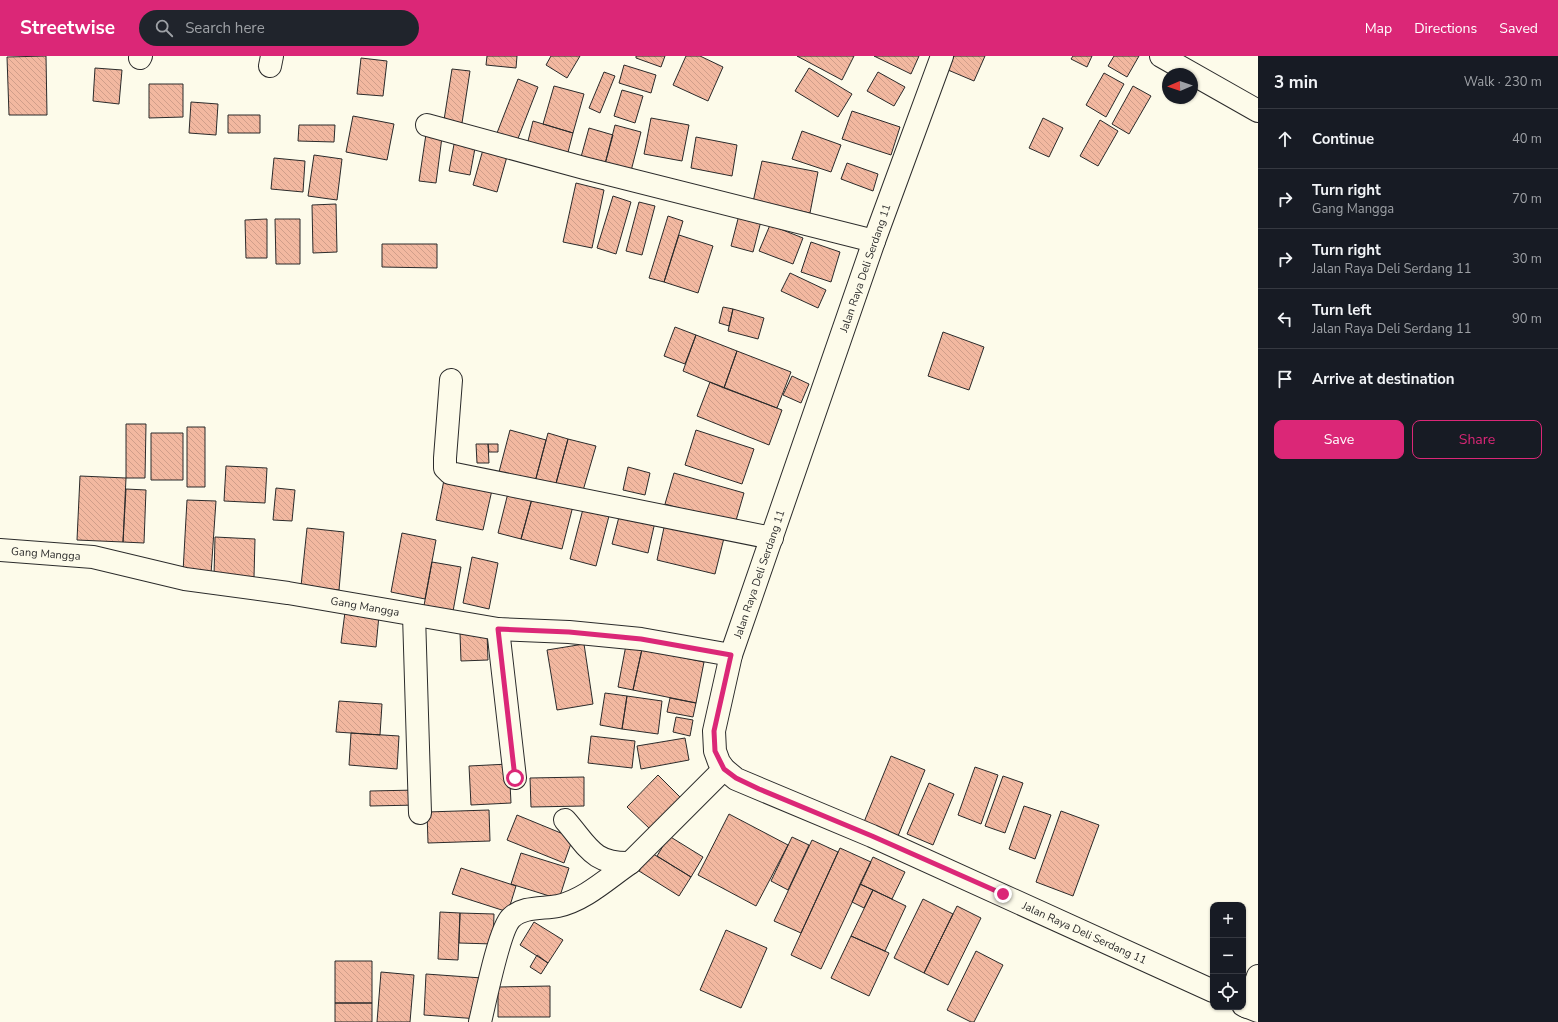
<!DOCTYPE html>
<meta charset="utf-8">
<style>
body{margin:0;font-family:"Nunito Sans",sans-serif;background:#20242c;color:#f1f3f6}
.controls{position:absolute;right:12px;bottom:12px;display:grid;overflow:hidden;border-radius:8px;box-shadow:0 1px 3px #0004}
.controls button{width:36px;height:36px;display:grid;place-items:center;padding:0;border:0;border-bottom:1px solid #363941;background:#171b24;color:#f1f3f6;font:20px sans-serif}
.compass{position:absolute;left:1162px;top:12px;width:36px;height:36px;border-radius:50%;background:#171b24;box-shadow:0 1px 3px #0004;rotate:268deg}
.stop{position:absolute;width:12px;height:12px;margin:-9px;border:3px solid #db2777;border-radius:50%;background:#fff}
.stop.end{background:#db2777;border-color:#fff;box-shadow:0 1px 4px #0008}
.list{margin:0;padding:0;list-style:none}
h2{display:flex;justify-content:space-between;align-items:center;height:52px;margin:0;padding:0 16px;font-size:17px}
h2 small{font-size:13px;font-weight:400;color:#9ea1a6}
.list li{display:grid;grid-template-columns:26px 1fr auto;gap:12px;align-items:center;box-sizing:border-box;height:60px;padding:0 16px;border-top:1px solid #363941}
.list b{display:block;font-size:15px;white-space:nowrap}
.list p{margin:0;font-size:13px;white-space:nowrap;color:#9ea1a6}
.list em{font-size:13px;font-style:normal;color:#9ea1a6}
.actions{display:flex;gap:8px;padding:12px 16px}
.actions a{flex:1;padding:9px 0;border:1px solid #db2777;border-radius:8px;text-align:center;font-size:14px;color:#db2777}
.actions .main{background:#db2777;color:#fff}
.icon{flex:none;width:22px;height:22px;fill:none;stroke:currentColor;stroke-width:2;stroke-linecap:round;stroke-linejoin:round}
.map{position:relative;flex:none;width:1258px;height:966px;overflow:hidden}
header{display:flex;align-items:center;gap:24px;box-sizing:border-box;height:56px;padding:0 20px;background:#db2777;color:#fff}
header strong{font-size:19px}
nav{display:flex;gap:22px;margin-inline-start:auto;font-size:14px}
.search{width:280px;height:36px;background:#20242c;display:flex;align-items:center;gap:10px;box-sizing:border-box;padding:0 14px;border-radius:22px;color:#9ea1a6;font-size:15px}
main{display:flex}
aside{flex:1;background:#171b24}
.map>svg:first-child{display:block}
.building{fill:url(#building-back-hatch);stroke:#2b2b2b}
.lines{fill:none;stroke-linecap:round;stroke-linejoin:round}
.minor-casing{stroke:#2b2b2b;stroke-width:24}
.tertiary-casing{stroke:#2b2b2b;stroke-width:24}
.minor{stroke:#fdfbea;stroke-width:22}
.tertiary{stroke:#fdfbea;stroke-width:22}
.route{stroke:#db2777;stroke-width:5}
.labels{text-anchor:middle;stroke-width:3;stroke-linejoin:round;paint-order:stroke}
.street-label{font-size:11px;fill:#2b2b2b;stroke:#fdfbea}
</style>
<header>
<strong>Streetwise</strong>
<div class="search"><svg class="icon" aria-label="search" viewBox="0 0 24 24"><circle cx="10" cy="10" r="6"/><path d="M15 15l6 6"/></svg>Search here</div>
<nav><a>Map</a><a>Directions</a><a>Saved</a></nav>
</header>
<main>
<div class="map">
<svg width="1258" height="966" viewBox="0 0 1258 966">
<defs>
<pattern id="building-back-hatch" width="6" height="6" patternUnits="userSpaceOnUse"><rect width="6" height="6" fill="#f2b8a0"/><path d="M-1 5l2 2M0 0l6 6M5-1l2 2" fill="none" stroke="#d09e8a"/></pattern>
</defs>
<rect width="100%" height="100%" fill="#fdfbea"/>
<path class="building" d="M46 0 47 59H9L7 1Z
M487 0H517L516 12 486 9Z
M551 0H580L567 22 546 9Z
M636 0H665L661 11 636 2Z
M686 0H700L723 11 708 45 673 29Z
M797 0H854L842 24Z
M874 0H919L911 18Z
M954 0H985L974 25 948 14Z
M1073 0H1092L1087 11 1071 3Z
M1114 0H1139L1127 21 1108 10Z
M361 2 387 5 383 40 357 38Z
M624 9 656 19 651 37 619 27Z
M95 12 122 14 119 48 93 45Z
M809 12 852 38 838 61 795 35Z
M452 13 470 15 462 67 444 64Z
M604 16 615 20 600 57 589 52Z
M878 16 905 31 894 50 867 35Z
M1104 17 1124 28 1106 61 1086 49Z
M518 23 538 31 517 85 497 77Z
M149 28H183V61L149 62Z
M554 30 584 38 573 77 543 68Z
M1133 30 1151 40 1129 78 1112 68Z
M622 34 643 40 635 67 614 60Z
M191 46 218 48 216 79 189 77Z
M852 55 900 71 891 99 842 83Z
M228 59H260V77H228Z
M353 60 394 68 387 104 346 96Z
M651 62 689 69 682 105 644 98Z
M1043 62 1063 72 1049 101 1029 92Z
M1100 64 1118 75 1098 110 1080 100Z
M533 65 573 77 566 104 526 93Z
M299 69H335L334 86 298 85Z
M615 69 641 76 631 115 605 108Z
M589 72 613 79 605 108 581 101Z
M802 75 841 89 831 116 792 103Z
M426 78 442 81 436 127 419 125Z
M696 81 737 89 732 120 691 112Z
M455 83 476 87 470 119 449 115Z
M484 90 508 97 497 136 473 129Z
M314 99 342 103 337 144 308 140Z
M274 102 305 105 303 136 271 133Z
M762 105 818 116 810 157 753 146Z
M847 107 878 118 873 135 841 123Z
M576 127 604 134 592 192 563 186Z
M613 140 631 146 616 198 597 192Z
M639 146 655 150 642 199 626 195Z
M336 148 337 196 313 197 312 149Z
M739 159 761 165 753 196 731 190Z
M668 160 683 165 664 226 649 222Z
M267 163V202H246L245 164Z
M275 163H300V208H276Z
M770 169 803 182 793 208 759 195Z
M679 179 713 190 698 237 664 226Z
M811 186 840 196 831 226 801 216Z
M382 188H437V212L382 211Z
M790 217 826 234 818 252 781 235Z
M723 251 733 253 729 270 719 267Z
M733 253 764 262 758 283 728 275Z
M675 271 696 279 685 308 664 300Z
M943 276 984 291 969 334 928 320Z
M696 279 737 295 724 332 683 315Z
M737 295 791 316 777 352 724 332Z
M792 320 809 328 801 347 783 339Z
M710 326 782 354 769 389 697 360Z
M126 368H146L145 422H126Z
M187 371H205V431H187Z
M510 374 546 384 535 426 499 416Z
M696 374 754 393 742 428 685 409Z
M151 377H183V424H151Z
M548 377 568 383 555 431 535 426Z
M568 383 596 390 582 438 555 431Z
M476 388H488L489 407H477Z
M488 388H498V396H489Z
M226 410 267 412 265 447 224 445Z
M628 411 650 417 645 439 623 434Z
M674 417 744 437 735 468 665 448Z
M80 420 126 422 123 486 77 484Z
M444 424 492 434 483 474 436 464Z
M276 432 295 434 292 465 273 464Z
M126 433 146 434 144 487 123 486Z
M509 433 533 439 521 483 498 477Z
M533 439 573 450 562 493 521 483Z
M187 444 216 445 211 518 183 516Z
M583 453 609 460 596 510 570 503Z
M620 457 655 466 648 497 612 488Z
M665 467 724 482 715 518 657 504Z
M307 472 344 476 339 534 301 530Z
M402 477 436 484 425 543 391 536Z
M215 481 255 483 254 521 214 520Z
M472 501 498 507 489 553 463 547Z
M432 506 461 511 452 561 423 555Z
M345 556 379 559 376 591 341 587Z
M460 577H487L488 604 461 605Z
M584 588 593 648 557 654 547 594Z
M626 589 642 593 633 634 618 631Z
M642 593 704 606 696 647 633 634Z
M605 637 627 640 622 673 600 669Z
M627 640 662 645 658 678 622 673Z
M670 642 696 647 693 661 667 656Z
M339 645 382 648 380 679 336 676Z
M676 661 693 664 690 680 673 676Z
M351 677 399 680 397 713 349 709Z
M591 680 635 685 632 712 588 707Z
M685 682 689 704 641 713 637 690Z
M891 700 925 714 898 780 864 766Z
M509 708 511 747 471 749 469 710Z
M975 711 998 719 981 768 958 759Z
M658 719 681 742 650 773 627 751Z
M1003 720 1023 727 1005 777 985 770Z
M584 721V750L531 751 530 722Z
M929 727 954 738 933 789 907 778Z
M417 734 418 749 370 750V735Z
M1024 750 1051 759 1035 803 1009 793Z
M489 754 490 785 428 787 427 756Z
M1061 755 1099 769 1073 840 1036 826Z
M729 758 788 789 756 850 698 819Z
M517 759 573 782 564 807 507 784Z
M669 780 703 801 691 821 657 800Z
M792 781 809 789 788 834 771 825Z
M812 784 838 796 801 877 774 865Z
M840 792 871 806 821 913 791 899Z
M650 796 691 821 679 840 639 815Z
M521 797 569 812 559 843 511 828Z
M873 801 905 816 892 843 860 828Z
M461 812 516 830 508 856 452 838Z
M860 828 873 834 864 852 852 846Z
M873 834 906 850 885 895 851 880Z
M923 843 953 858 924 917 894 902Z
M957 850 981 862 948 929 924 917Z
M440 856 460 857 458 904 438 903Z
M460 857 494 858 493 888 459 887Z
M534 866 563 884 548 907 520 889Z
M726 874 767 892 741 952 700 934Z
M851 880 889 897 869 940 831 922Z
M976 895 1003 909 974 966H971L947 954Z
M537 899 548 907 541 918 530 911Z
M335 905H372V947H335Z
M381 916 414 919 410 966H377Z
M426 918 482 922 479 963 424 959Z
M550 930V961H498V931Z
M335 947H372V966H335Z"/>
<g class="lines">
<g class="minor-casing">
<g id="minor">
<path d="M1161 0 1258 55"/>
<path d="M140 2 141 0"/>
<path d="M270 10 272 0"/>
<path d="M427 69 584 112 874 185"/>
<path d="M451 324 445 402V412L450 417 772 482"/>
<path id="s1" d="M0 494 93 501 185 523 288 537 498 573 569 576 641 583 731 599"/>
<path d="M414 559 420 757"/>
<path d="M498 573 515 722"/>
<path d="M565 764C588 790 592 808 630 807L724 713"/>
<path d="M1247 951 1258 920"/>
<path d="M480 966C485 946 499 874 511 862 523 850 543 853 558 850 585 844 608 822 630 807"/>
</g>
</g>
<g class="tertiary-casing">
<g id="tertiary">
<path id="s2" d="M942 0 874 185 731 599 714 675 715 695 719 706 724 713 736 723 872 780 1213 935"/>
<path d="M1243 949 1258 955"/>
</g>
</g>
<use href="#minor" class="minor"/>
<use href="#tertiary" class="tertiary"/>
</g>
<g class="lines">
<path class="route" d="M515 722 498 573 569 576 641 583 731 599 714 675 715 695 724 713 736 722 759 733 872 780 1003 838"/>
</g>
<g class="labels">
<g class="street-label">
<text transform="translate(865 212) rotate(-71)" y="4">Jalan Raya Deli Serdang 11</text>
<text dy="4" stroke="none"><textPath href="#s1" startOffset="46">Gang Mangga</textPath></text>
<text transform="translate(759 518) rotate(-71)" y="4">Jalan Raya Deli Serdang 11</text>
<text dy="4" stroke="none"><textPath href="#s1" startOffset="370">Gang Mangga</textPath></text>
<text dy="4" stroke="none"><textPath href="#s2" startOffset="1150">Jalan Raya Deli Serdang 11</textPath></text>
</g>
</g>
</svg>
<div class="controls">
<button>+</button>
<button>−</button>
<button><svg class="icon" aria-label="locate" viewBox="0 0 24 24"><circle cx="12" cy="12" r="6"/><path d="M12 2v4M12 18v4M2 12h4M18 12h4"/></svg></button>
</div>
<svg class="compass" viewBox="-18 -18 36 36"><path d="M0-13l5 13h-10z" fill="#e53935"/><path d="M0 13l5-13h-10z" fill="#9ea1a6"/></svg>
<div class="stop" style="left:515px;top:722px"></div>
<div class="stop end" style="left:1003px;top:838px"></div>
</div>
<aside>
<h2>3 min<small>Walk · 230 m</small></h2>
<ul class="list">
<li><svg class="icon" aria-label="ahead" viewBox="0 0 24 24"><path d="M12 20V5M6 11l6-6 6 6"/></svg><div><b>Continue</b></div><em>40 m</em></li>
<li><svg class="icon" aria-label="right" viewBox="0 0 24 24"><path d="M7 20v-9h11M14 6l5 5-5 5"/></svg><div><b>Turn right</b><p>Gang Mangga</p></div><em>70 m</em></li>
<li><svg class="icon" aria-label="right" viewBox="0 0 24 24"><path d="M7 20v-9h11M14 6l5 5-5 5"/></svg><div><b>Turn right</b><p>Jalan Raya Deli Serdang 11</p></div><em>30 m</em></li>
<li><svg class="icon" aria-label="left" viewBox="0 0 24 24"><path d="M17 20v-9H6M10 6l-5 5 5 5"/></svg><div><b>Turn left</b><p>Jalan Raya Deli Serdang 11</p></div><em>90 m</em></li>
<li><svg class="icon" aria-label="arrive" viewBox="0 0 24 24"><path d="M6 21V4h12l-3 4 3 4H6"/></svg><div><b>Arrive at destination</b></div></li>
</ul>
<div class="actions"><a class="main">Save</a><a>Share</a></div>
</aside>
</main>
